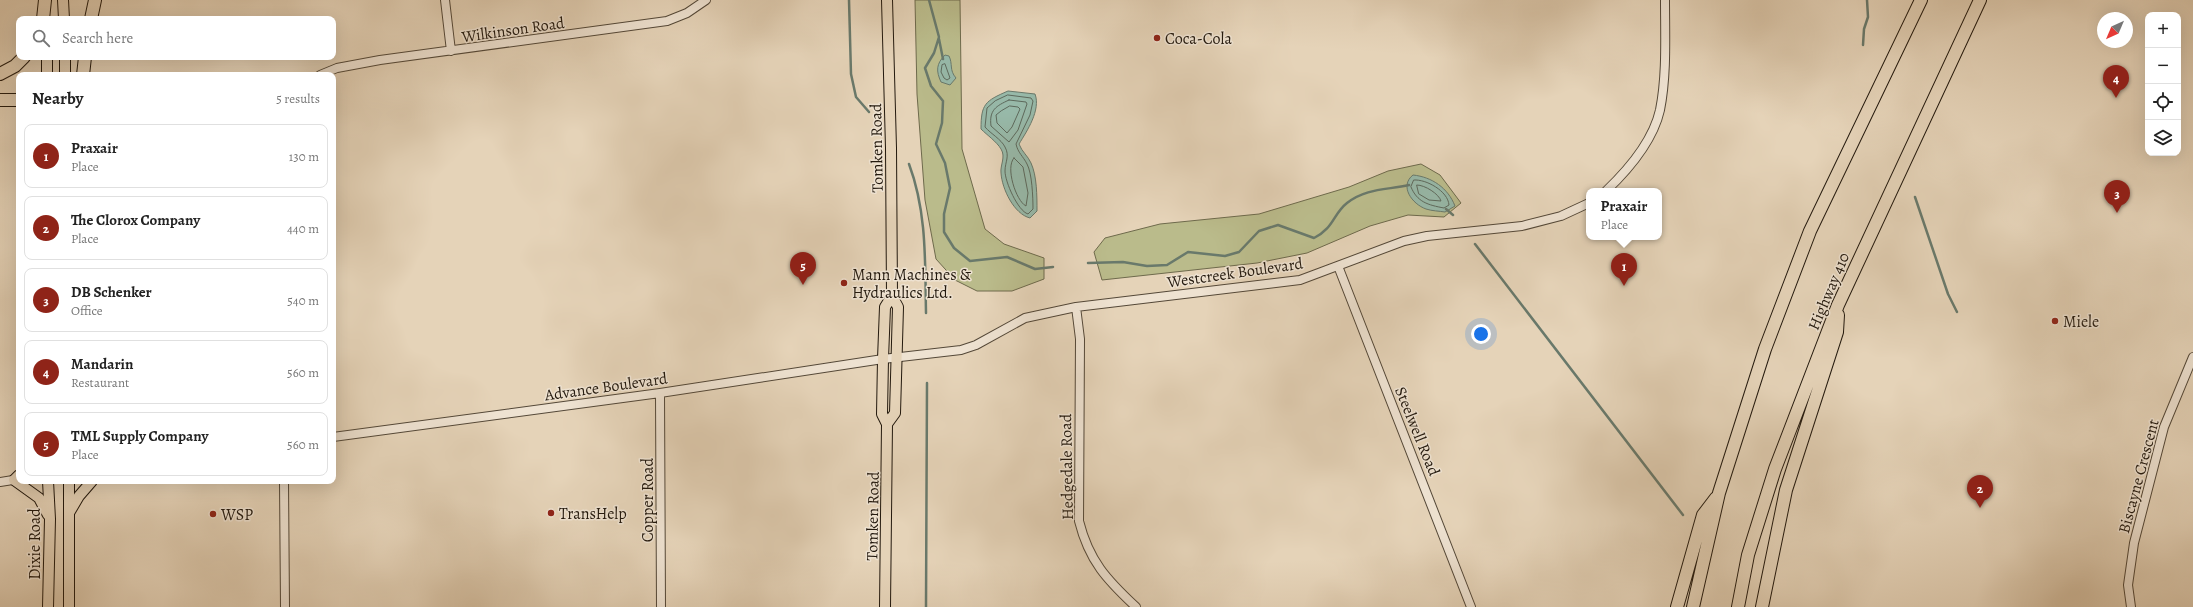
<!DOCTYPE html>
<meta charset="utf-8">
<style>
body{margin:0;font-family:Alegreya,serif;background:#f2f2f2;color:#222}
.controls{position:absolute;right:12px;top:12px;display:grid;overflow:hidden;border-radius:8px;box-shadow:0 4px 16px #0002}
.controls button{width:36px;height:36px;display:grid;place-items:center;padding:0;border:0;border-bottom:1px solid #e0e0e0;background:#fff;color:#222;font:20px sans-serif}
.compass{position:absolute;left:2097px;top:12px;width:36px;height:36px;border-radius:50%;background:#fff;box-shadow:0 4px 16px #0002;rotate:224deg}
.you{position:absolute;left:1481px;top:334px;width:14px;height:14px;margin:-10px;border:3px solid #fff;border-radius:50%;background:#1a73e8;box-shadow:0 0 0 6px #1a73e833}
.badge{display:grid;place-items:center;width:26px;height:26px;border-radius:50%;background:#8f2418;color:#fff;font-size:13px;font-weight:700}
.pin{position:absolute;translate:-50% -33px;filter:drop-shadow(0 1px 2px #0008)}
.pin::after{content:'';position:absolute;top:21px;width:14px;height:12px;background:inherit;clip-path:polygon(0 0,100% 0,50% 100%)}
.popup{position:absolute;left:1586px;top:188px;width:76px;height:52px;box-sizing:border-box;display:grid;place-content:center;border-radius:8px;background:#fff;filter:drop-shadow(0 1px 3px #0005);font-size:13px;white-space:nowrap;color:#767676}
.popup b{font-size:15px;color:#222}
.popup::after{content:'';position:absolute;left:50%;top:100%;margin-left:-8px;border:8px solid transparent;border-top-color:#fff}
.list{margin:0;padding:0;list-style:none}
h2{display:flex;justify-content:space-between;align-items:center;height:52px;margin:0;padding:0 16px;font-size:17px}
h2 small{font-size:13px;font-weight:400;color:#767676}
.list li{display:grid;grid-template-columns:26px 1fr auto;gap:12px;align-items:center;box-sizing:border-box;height:64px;margin:0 8px 8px;padding:0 8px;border:1px solid #e0e0e0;border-radius:8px}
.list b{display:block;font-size:15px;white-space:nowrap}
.list p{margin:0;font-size:13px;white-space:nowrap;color:#767676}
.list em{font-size:13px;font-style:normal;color:#767676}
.icon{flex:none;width:22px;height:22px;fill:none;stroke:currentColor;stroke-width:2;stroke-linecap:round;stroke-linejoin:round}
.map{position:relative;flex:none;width:2193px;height:607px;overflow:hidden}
.search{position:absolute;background:#fff;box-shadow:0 4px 16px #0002;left:16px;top:16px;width:320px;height:44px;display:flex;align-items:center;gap:10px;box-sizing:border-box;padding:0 14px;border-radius:8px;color:#767676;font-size:15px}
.panel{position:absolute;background:#fff;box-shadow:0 4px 16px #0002;left:16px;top:72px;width:320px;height:412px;border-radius:8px}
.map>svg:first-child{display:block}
.green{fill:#babb8b;stroke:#6e6a4c}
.water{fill:#97b9a9;stroke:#69796b}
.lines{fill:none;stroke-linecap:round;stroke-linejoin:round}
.shore{stroke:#5d695c;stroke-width:1}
.stream{stroke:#69796b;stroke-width:2.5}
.minor-casing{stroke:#544838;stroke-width:10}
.major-casing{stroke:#23190e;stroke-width:12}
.highway-casing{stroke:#23190e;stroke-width:14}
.minor{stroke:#eee2d1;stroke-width:8}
.major{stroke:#e5d3b8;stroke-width:10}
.highway{stroke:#e5d3b8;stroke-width:12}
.poi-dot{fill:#8f2418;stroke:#eee2d1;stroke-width:1.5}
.labels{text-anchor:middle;stroke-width:3;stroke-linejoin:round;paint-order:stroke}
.street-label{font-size:16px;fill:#23190e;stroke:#eee2d1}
.poi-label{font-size:16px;fill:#23190e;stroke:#eee2d1;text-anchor:start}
</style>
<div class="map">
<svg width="2193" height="607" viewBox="0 0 2193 607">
<rect width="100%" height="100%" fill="#e5d3b8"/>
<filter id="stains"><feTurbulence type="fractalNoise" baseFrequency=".005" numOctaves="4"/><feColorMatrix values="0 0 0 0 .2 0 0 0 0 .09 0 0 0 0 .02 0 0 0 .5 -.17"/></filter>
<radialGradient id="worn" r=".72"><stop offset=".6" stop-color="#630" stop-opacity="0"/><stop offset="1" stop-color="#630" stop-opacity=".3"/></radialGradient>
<path class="green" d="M915 0H960L962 149 985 229 1004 244 1044 258V279L1012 291H977L955 280 936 259 925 200 917 94Z
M1421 164 1440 175 1461 203 1444 217 1408 215 1370 226 1307 253 1257 263 1102 280 1094 252 1105 238 1160 224 1259 214 1349 187 1388 171Z"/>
<path class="water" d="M945 55 949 56C953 64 949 70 956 78L950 85 941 82C936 71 936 64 945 55Z
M1008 91 1035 94C1041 110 1027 131 1019 144 1022 152 1028 156 1031 163 1037 176 1037 196 1037 211L1030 218C1014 214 1002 189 1001 173 1000 165 1006 157 1001 149 997 142 987 135 981 129 981 104 985 101 1008 91Z
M1413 175C1432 177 1448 188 1455 206L1445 212C1439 211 1432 211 1426 209 1412 204 1399 186 1413 175Z"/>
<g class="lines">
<path class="shore" d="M945 64 950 78 947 80 944 78 941 72 942 65Z
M1008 95 1031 98 1033 101 1030 115 1016 144C1018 153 1023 156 1027 164 1032 173 1033 197 1033 209L1028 214C1018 211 1005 182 1005 171 1005 162 1010 156 1005 147 1001 139 991 134 985 127L987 108 995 101Z
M1009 100 1026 102 1027 104 1018 130 1009 142 991 126C989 110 996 106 1009 100Z
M1010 106 1018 107 1020 109 1012 127 1007 133 997 123 996 115 1001 111Z
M1014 158 1023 167 1028 193 1026 206C1016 201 1005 167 1014 158Z
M1414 180C1426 179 1448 191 1449 205L1444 208C1428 205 1417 202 1411 187Z
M1417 185C1425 185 1439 194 1441 201L1429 200 1419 194Z"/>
<path class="stream" d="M849 0 851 74 856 97 869 112
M929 0 939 37 934 53 925 68 931 86 943 101 942 123 936 144 945 163 950 188 944 214V232L954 248 970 261 1007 257 1035 269 1053 267
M939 39 943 59
M1863 45 1864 29 1868 17 1867 0
M909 164C927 212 925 262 926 313
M1915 197 1948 294 1957 312
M1446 209 1453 215
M1475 244 1683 515
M1088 263 1123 262 1147 266 1167 265 1188 252 1225 256 1239 252 1259 231 1278 225 1314 238C1334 228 1333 214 1347 203 1366 188 1387 190 1409 185
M926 607 927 383"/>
<g class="minor-casing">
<path id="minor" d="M445 0 451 51
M320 75 337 68 380 60 667 21 687 13 706 0
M1606 191C1628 170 1653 141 1660 110 1667 75 1665 36 1665 0
M1338 266 1471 607
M1076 307 1080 339 1079 521C1089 561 1107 580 1136 607
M660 393 661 607
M333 437 660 393 883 359 961 350 976 345 1025 318 1076 307 1300 280 1404 241 1427 236 1522 226 1561 216 1589 203
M284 481 285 607
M0 482 19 479
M2131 607 2128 585 2134 543 2164 427 2193 357"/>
</g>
<g class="major-casing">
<path id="major" d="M63 0 64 19
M887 0 891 148 892 296 898 307 895 413 887 424
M47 57V75
M65 57V75
M19 475 14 480 39 498 48 515
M48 481 50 519 48 607
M69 481V607
M69 513 79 496 92 481
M885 607 887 424 882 414 883 359 885 307 892 296"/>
</g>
<g class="highway-casing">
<path id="highway" d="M43 19 45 0
M91 19 95 0
M0 74 15 66 24 57
M83 75 85 57
M0 100H19
M1677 607 1703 515 1716 498
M1693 607 1719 493 1765 349 1810 231 1921 0
M1738 607 1748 555 1775 469 1838 305 1980 0
M1762 607 1786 490 1837 332 1838 315"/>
</g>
<use href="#minor" class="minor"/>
<use href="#major" class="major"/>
<use href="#highway" class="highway"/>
</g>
<g class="poi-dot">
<circle cx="1157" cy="38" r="4"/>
<circle cx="844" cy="283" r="4"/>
<circle cx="2055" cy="321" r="4"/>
<circle cx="551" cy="513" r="4"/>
<circle cx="213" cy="514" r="4"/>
</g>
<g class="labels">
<g class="street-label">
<text transform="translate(513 29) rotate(-8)" y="6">Wilkinson Road</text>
<text transform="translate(876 148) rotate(-91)" y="6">Tomken Road</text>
<text transform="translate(1235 272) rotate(-8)" y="6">Westcreek Boulevard</text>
<text transform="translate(1828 291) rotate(-67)" y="6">Highway 410</text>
<text transform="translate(606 386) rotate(-8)" y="6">Advance Boulevard</text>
<text transform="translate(1418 431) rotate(68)" y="6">Steelwell Road</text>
<text transform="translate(1066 467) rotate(-91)" y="6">Hedgedale Road</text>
<text transform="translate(2138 476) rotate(-75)" y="6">Biscayne Crescent</text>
<text transform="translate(647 500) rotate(-90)" y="6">Copper Road</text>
<text transform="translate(872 516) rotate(-89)" y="6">Tomken Road</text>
<text transform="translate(34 544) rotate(-90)" y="6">Dixie Road</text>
</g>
<g class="poi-label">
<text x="1165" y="44">Coca-Cola</text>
<text x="852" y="280">Mann Machines &amp;<tspan x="852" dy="18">Hydraulics Ltd.</tspan></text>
<text x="2063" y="327">Miele</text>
<text x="559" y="519">TransHelp</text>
<text x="221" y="520">WSP</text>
</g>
</g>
<rect width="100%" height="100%" filter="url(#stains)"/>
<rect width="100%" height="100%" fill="url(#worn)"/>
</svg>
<div class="controls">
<button>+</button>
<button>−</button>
<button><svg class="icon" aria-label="locate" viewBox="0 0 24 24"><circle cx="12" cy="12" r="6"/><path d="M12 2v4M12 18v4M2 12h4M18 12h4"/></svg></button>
<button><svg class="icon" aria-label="layers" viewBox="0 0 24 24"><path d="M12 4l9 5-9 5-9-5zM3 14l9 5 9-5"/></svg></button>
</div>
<svg class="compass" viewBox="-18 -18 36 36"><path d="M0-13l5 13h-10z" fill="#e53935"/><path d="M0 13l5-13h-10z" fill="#767676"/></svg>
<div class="you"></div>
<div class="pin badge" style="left:1624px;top:286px">1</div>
<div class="popup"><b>Praxair</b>Place</div>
<div class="pin badge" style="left:1980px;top:508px">2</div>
<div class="pin badge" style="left:2117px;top:213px">3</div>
<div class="pin badge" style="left:2116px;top:98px">4</div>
<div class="pin badge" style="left:803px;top:285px">5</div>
<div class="search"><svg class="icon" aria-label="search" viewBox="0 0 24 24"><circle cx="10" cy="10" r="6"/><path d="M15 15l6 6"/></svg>Search here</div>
<section class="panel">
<h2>Nearby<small>5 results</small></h2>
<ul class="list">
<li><span class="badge">1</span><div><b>Praxair</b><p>Place</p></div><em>130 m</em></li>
<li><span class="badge">2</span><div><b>The Clorox Company</b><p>Place</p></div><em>440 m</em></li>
<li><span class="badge">3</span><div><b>DB Schenker</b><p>Office</p></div><em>540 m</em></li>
<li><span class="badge">4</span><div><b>Mandarin</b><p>Restaurant</p></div><em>560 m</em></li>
<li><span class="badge">5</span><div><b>TML Supply Company</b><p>Place</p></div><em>560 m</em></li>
</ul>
</section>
</div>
